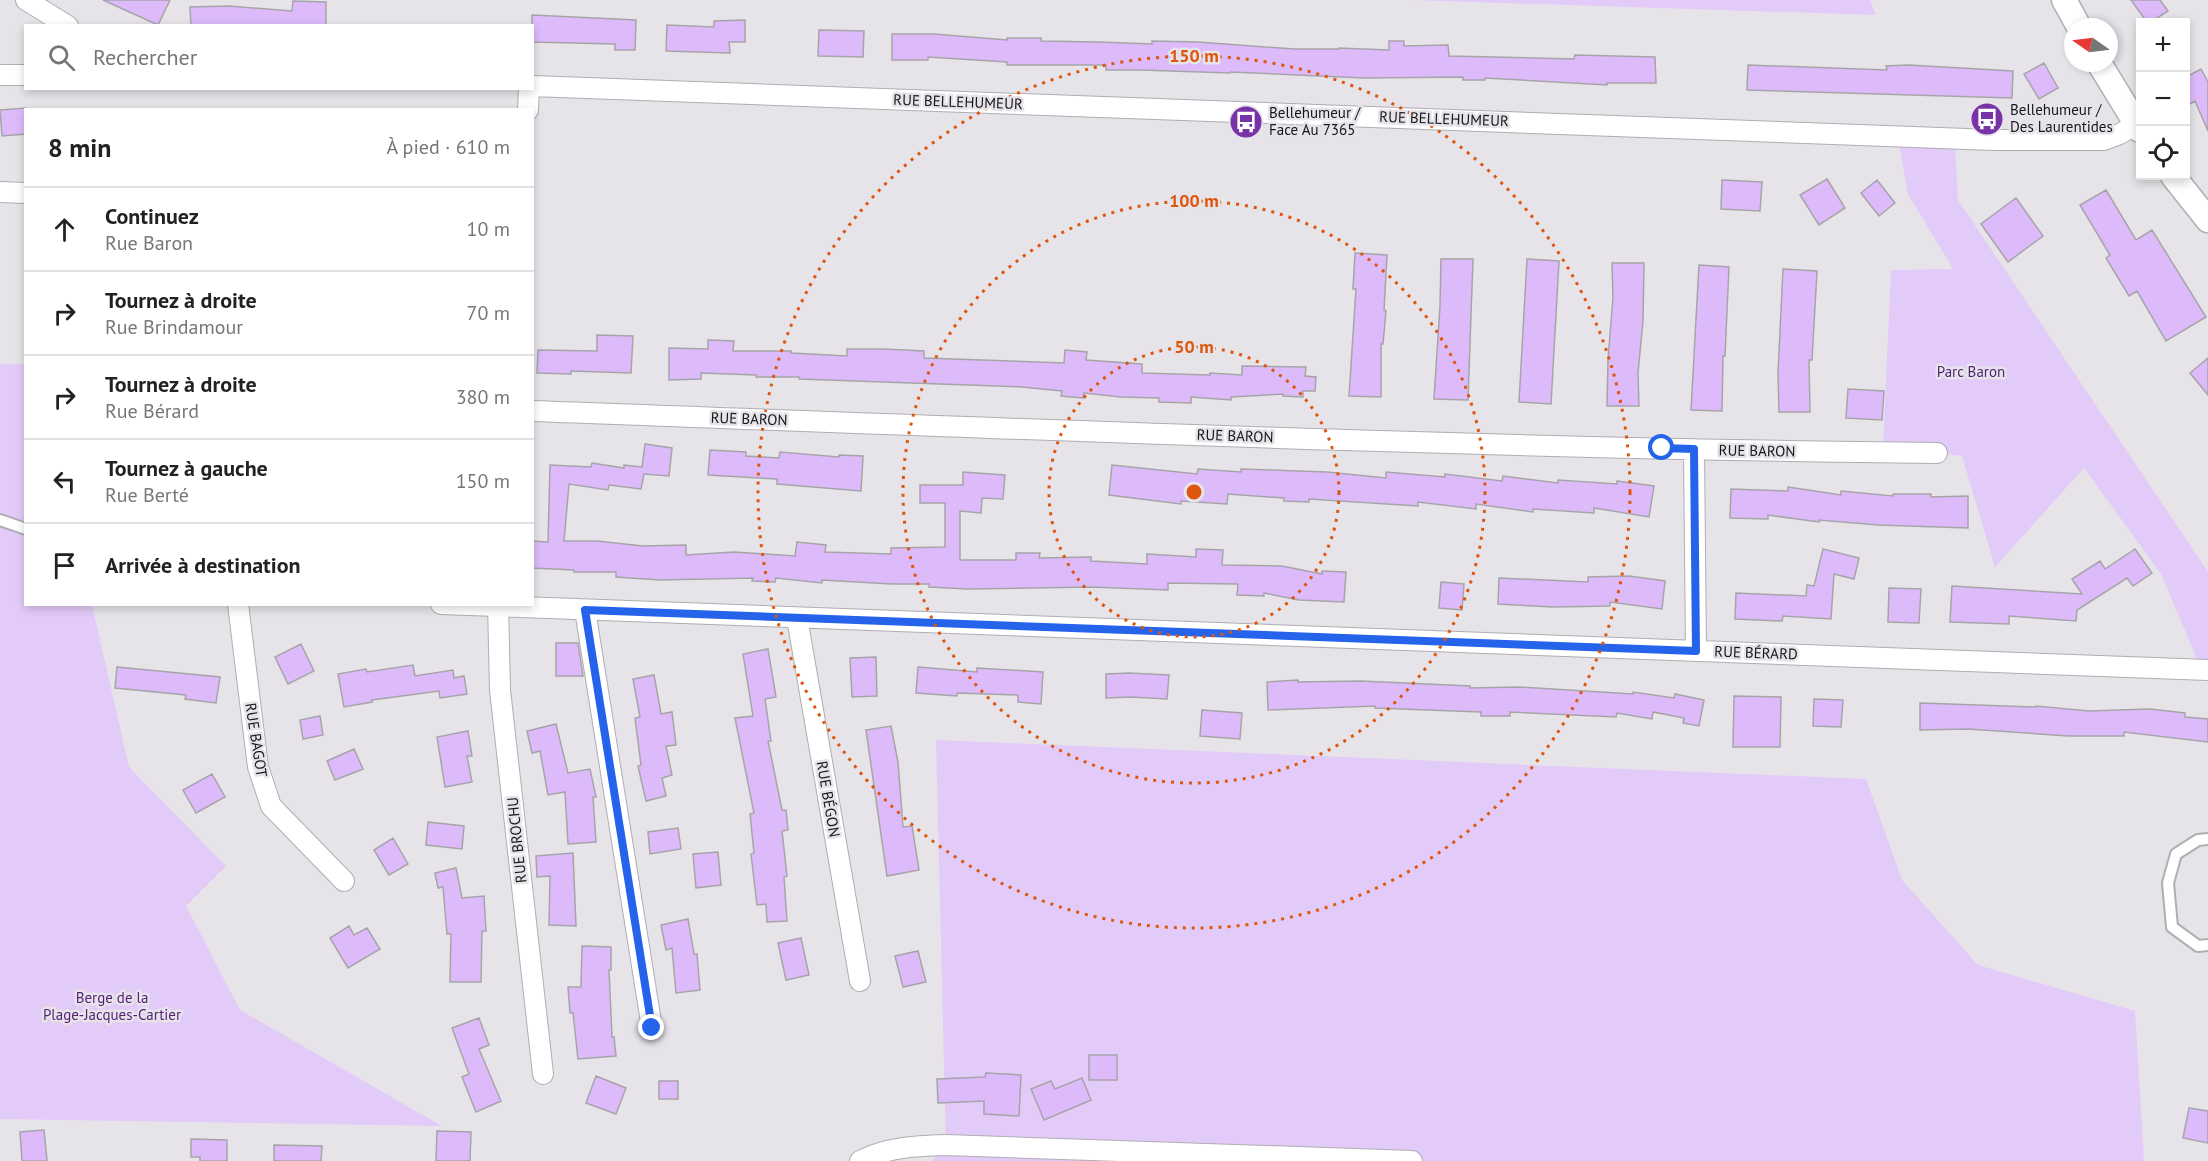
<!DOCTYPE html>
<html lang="fr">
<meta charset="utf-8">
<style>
body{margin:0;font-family:"PT Sans",sans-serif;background:#f2f2f2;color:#222}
.controls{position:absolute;right:18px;top:18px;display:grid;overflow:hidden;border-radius:0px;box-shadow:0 3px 9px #0003}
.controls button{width:54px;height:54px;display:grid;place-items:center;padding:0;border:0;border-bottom:2px solid #e0e0e0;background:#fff;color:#222;font:30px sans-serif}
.compass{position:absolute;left:2064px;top:18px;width:54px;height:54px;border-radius:50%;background:#fff;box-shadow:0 3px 9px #0003;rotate:284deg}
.stop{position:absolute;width:18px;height:18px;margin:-14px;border:4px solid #2563eb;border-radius:50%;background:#fff}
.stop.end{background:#2563eb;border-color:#fff;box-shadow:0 2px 6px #0008}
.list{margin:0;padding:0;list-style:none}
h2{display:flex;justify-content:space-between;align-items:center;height:78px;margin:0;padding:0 24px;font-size:26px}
h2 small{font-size:20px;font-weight:400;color:#767676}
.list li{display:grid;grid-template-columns:39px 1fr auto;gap:18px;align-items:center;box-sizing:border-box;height:84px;padding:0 24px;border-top:2px solid #e0e0e0}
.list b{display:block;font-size:22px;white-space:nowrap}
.list p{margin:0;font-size:20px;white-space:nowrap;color:#767676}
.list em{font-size:20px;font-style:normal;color:#767676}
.icon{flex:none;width:33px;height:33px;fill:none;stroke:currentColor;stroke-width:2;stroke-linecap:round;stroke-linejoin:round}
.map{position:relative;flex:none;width:2208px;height:1161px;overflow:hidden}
.search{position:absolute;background:#fff;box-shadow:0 3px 9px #0003;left:24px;top:24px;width:510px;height:66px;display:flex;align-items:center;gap:15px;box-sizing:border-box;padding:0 21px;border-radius:0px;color:#767676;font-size:22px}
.panel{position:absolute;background:#fff;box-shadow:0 3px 9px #0003;left:24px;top:108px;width:510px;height:498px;border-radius:0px}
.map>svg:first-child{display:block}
.green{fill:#e3cbf9}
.building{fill:#ddbbfb;stroke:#a7a4a9;stroke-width:1.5}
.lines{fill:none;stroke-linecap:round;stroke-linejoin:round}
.service-casing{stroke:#b0adb3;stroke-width:14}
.minor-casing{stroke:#b0adb3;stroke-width:22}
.tertiary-casing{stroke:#b0adb3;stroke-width:27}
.service{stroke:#fff;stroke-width:10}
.minor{stroke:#fff;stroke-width:20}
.tertiary{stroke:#fff;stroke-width:24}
.route{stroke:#2563eb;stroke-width:8}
.ring{fill:none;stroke:#de560d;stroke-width:3;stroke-dasharray:3 6}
.labels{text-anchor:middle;stroke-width:5;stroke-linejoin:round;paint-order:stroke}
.street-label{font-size:15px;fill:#171618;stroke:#e6e3e9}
.poi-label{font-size:15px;fill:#171618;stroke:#e6e3e9;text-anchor:start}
.park-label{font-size:15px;fill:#551f78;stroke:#e6e3e9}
.centre{fill:#de560d;stroke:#e6e3e9;stroke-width:3}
.ring-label{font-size:18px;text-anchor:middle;font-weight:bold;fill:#de560d;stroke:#e6e3e9;stroke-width:5;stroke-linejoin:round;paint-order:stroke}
</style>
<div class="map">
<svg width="2208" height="1161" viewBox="0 0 2208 1161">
<rect width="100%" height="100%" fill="#e6e3e9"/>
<path class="green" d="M1412 0H1870L1876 15Z
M1899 144 1955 146 1958 200 2208 572V666H2200L2161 574 2084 468 1995 567 1962 456 1883 447 1891 270 1953 269 1908 194Z
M0 364H25L26 604 92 605 129 767 226 866 186 906 240 1010 442 1126 0 1119Z
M936 740 1866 779 1902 880 1978 965 2135 1011 2144 1161H932L946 1145Z"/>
<path class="building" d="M103 0H170L158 25Z
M2131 0H2160L2168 11 2151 22H2147Z
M293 1 326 2V26H191L190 7 229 6 292 11Z
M532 15 636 20 635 50H615V44L532 42Z
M745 20V42H729L730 53 666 51 667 25 714 27V21Z
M819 30 864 31 863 57 818 56Z
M892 34H934L1007 40V38H1041V41L1098 42 1152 44V41L1198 42 1294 49H1339V48L1389 50V41H1404V46L1448 45 1449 56 1574 59 1575 55 1655 57 1656 83H1607V85L1485 78V80H1463V77L1364 78 1231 72 1230 73 1141 70H1106V65H1007V62L928 57V60H892Z
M2044 63 2058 88 2039 99 2024 74Z
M1748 65 1887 70 1886 66 1908 65 2013 71 2012 98 1747 90Z
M2201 69 2208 82V131L2195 101 2190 104 2186 95V77Z
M26 108V134L2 136 0 110Z
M1827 179 1845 208 1819 225 1800 195Z
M1722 180 1762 182 1760 211 1721 209Z
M1877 180 1895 203 1879 216 1861 193Z
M2106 190 2136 240 2152 230 2206 317 2166 341 2137 291 2129 296 2106 258 2110 255 2080 205Z
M2016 198 2043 236 2008 262 1981 224Z
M1355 253 1387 255 1384 310 1386 311 1383 344H1381V397L1349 396 1356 289H1353Z
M1441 259H1473L1468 400 1434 399 1440 306Z
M1527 259 1559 261 1551 404 1519 402Z
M1612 263H1644L1643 321 1638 373 1639 406H1607L1608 359 1613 298Z
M1699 265 1729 267 1725 356H1723L1722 411 1691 410Z
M1783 269 1817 271 1812 360H1809L1810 412H1779L1778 373Z
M597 335 633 336 631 373 571 371V374L537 373 538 350 597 351Z
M708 340 734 341 733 351H791V353L847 356V349H884L924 351V358L1064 363 1065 350 1087 352 1086 360 1142 364V373L1210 375V373L1242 375V366L1306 367 1305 376 1316 377 1315 391H1303V397L1283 396V394L1231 397V400L1191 397V403L1159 402V398L1121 397 1084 393 1083 398 1061 396 1062 391 1022 387 799 379V377H756V375L701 373V379L669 380V348L708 349Z
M2208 358V395L2190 373Z
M1848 389 1884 391 1882 420 1846 418Z
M645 444 672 448 669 476 644 474 641 489 609 485 608 490 569 484 564 541H597L643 546 686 545V555L734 552 795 556 797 542 826 545 825 552 891 554V548L945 547V503H920V485H963V472L1005 475 1003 499 982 498 981 513 960 511V560H1016V553H1040L1039 558 1091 557V561L1147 564V554L1196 557V549L1223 550 1222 565 1282 566 1322 574V571L1346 572 1344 602 1299 600 1264 593V596L1237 595 1238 584 1168 583V590L1091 587 968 589 929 587V584H892L822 580V583L776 578 775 582 752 581 753 578 660 580 616 577V572H574V570L532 568V541L548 542 550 465 591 467 592 463 624 468V465L642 467Z
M710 450 746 452V456L779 458 780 452 839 457V455L863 456 861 491 777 484V479L708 475Z
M1112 465 1197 474 1198 469 1241 472V469L1327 472 1386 478V472L1445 477V474L1502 481 1503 476 1558 483V480L1617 484V481L1654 486 1649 517 1594 508V513L1533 509V512L1476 504V509L1418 502V506L1309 499V502L1284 501V498L1228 494 1227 504 1181 501V504L1109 495Z
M1788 487 1841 495V491L1893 496V494H1931V497L1968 496V528L1878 525 1819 520V522L1768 515V519L1730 518 1731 489 1788 491Z
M1823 549 1859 558 1854 579 1834 574 1831 619 1783 616 1782 621 1735 619 1736 593 1806 596 1807 585 1814 586Z
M2135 549 2152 573 2133 586 2127 578 2077 610 2076 621 2009 616V624L1950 622 1952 586 2082 594 2072 579 2100 561 2105 569Z
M1629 576 1665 581 1662 609 1610 602V606L1553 607 1498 604 1499 578 1588 582V577Z
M1441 582 1464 584 1462 610 1439 608Z
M1889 588 1921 589 1919 623 1888 622Z
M556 643H578L583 676H556Z
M301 644 314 671 288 684 275 657Z
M768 649 776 697 765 699 771 741H768L782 810H786L788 830 782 831 787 876 784 877 787 921 767 922 766 904 757 905 751 854 754 853 750 814 754 813 735 718 753 716 743 654Z
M876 657 877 696 852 697 850 658Z
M413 665 415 676 453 670 454 678 464 676 467 694 440 698 439 691 372 700V702L344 707 338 674 366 669 367 672Z
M117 667 220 677 216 703 185 699 186 695 115 688Z
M918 667 977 672V668L1043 672 1041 704 1018 702V695L957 693V696L916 693Z
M1129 673 1169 675 1167 699 1131 697 1106 698V674Z
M654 675 661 714 672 712 676 745 666 746 672 775 662 778 666 796 646 801 638 766 641 765 635 718 640 717 633 679Z
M1298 680V682L1361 681 1470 686V688L1518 687 1633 694V692L1674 698 1675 694 1704 700 1699 726 1683 723 1684 718 1653 712 1652 719 1617 713 1616 717 1510 712V716H1481V712L1375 708V706L1268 710 1267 682Z
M1734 696 1781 697 1780 747H1733Z
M1814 699 1843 700 1841 727 1813 726Z
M1920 703 2036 707V706L2089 711 2150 709 2185 713V717L2208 719V742L2124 732V736H2068L1968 729 1920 730Z
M1202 710 1242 713 1240 739 1200 736Z
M320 716 323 735 303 739 300 720Z
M556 724 568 773 590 769 596 797H593L596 842 568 844 565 792 548 795 540 751 532 753 527 731Z
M891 726 898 762 903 827 912 826 919 870 887 876 866 730Z
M468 731 472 756H467L472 782 445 787 437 737Z
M354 749 363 769 335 780 327 761Z
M212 774 225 797 196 813 183 790Z
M428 822 464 826 462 849 426 845Z
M678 828 681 849 650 854 648 832Z
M393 838 408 864 389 875 374 850Z
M718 852 721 885 696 888 693 854Z
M573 853 576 926 549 925 550 876 537 877 536 856Z
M456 868 462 898 484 896 486 931H482L481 982H450L451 934H447L443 887 438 888 435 873Z
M688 919 694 954H697L700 990 676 993 672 948 666 950 661 925Z
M349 926 354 935 367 928 380 949 348 968 330 938Z
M801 938 809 975 786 980 778 943Z
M582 946 611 947V970H609L612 1037H614L616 1056 578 1059 573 1013H570L568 987H581Z
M918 951 926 982 903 987 895 956Z
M479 1018 489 1045 479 1049 501 1101 476 1112 462 1077 469 1074 452 1028Z
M1089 1055H1117V1080H1089Z
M986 1073 1021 1075 1019 1116 984 1114V1101L938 1103 937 1079 985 1077Z
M596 1076 626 1088 616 1114 586 1103Z
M1082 1078 1091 1100 1044 1120 1031 1089 1051 1081 1055 1089Z
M659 1081H678V1099H659Z
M2189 1108 2208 1111V1143L2183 1138Z
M44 1130 47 1161H22L20 1132Z
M437 1131 471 1132 470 1161H436Z
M191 1139 227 1140V1161H200V1157H191Z
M274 1145 322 1146 321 1161H274Z"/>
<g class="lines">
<g class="service-casing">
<path id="service" d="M0 520 26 529
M2208 839 2198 840 2176 854 2168 883 2172 927 2198 946 2208 945"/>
</g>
<g class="minor-casing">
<path id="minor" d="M26 0 68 26
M0 75H26
M532 86 1994 140H2104L2120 134 2136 124
M528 110 529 88
M0 192 26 193
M532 411C1001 428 1469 448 1937 453
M1694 449 1696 651
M238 604 258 767 271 806 344 881
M441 604 2208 670
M498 604 500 690 543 1074
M585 610 652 1028
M797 618 860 981
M860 1161C888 1147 915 1146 946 1145L1412 1161"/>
</g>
<g class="tertiary-casing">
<path id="tertiary" d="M2064 0 2079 27
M2099 63 2140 130
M2173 176 2208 220"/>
</g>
<use href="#service" class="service"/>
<use href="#minor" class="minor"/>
<use href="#tertiary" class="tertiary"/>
</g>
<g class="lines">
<path class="route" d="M652 1028 585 610 1696 651 1694 449 1662 448"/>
</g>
<g class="ring">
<circle cx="1194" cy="492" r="145"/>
<circle cx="1194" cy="492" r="291"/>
<circle cx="1194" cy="492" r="436"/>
</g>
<defs>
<g id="bus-disc" transform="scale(1.725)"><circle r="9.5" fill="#7833a6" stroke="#e6e3e9"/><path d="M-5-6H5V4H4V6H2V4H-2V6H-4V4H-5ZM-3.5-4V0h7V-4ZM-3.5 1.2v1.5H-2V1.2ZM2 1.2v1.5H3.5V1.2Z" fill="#fff"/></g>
</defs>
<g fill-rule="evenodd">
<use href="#bus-disc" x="1987" y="119"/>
<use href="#bus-disc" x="1246" y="122"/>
</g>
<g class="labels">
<g class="street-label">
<text transform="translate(958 102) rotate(2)" y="5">RUE BELLEHUMEUR</text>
<text transform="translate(1444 119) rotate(2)" y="5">RUE BELLEHUMEUR</text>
<text transform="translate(749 419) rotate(2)" y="5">RUE BARON</text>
<text transform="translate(1235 436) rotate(2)" y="5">RUE BARON</text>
<text transform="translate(1757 451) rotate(1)" y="5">RUE BARON</text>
<text transform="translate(1756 653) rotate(2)" y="5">RUE BÉRARD</text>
<text transform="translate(256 740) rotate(81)" y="5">RUE BAGOT</text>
<text transform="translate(828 799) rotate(80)" y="5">RUE BÉGON</text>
<text transform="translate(517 840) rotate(-96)" y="5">RUE BROCHU</text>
</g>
<g class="poi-label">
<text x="2010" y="115">Bellehumeur /<tspan x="2010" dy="17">Des Laurentides</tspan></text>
<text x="1269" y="118">Bellehumeur /<tspan x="1269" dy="17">Face Au 7365</tspan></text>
</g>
<g class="park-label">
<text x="1971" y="377">Parc Baron</text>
<text x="112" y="1003">Berge de la<tspan x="112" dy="17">Plage-Jacques-Cartier</tspan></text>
</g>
</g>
<circle cx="1194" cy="492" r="9" class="centre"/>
<g class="ring-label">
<text x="1194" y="62">150 m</text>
<text x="1194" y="207">100 m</text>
<text x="1194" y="353">50 m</text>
</g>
</svg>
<div class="controls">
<button>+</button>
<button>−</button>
<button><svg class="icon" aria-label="locate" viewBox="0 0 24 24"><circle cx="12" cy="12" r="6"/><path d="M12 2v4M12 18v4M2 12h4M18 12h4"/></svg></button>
</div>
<svg class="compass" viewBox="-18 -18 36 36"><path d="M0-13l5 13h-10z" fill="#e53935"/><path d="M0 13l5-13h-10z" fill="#767676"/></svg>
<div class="stop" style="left:1662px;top:448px"></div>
<div class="stop end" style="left:652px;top:1028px"></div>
<div class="search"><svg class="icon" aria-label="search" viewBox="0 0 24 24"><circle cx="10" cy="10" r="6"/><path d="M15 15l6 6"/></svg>Rechercher</div>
<section class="panel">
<h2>8 min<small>À pied · 610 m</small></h2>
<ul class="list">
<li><svg class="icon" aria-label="ahead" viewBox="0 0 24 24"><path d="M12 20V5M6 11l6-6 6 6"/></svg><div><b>Continuez</b><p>Rue Baron</p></div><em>10 m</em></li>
<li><svg class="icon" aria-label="right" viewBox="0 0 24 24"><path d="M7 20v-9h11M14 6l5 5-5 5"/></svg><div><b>Tournez à droite</b><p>Rue Brindamour</p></div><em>70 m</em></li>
<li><svg class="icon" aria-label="right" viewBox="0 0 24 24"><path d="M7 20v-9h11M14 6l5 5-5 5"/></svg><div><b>Tournez à droite</b><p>Rue Bérard</p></div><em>380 m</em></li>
<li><svg class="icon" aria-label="left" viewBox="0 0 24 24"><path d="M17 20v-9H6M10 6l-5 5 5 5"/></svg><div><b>Tournez à gauche</b><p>Rue Berté</p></div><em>150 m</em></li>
<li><svg class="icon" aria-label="arrive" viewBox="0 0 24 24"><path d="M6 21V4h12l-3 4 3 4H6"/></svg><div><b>Arrivée à destination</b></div></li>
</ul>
</section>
</div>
